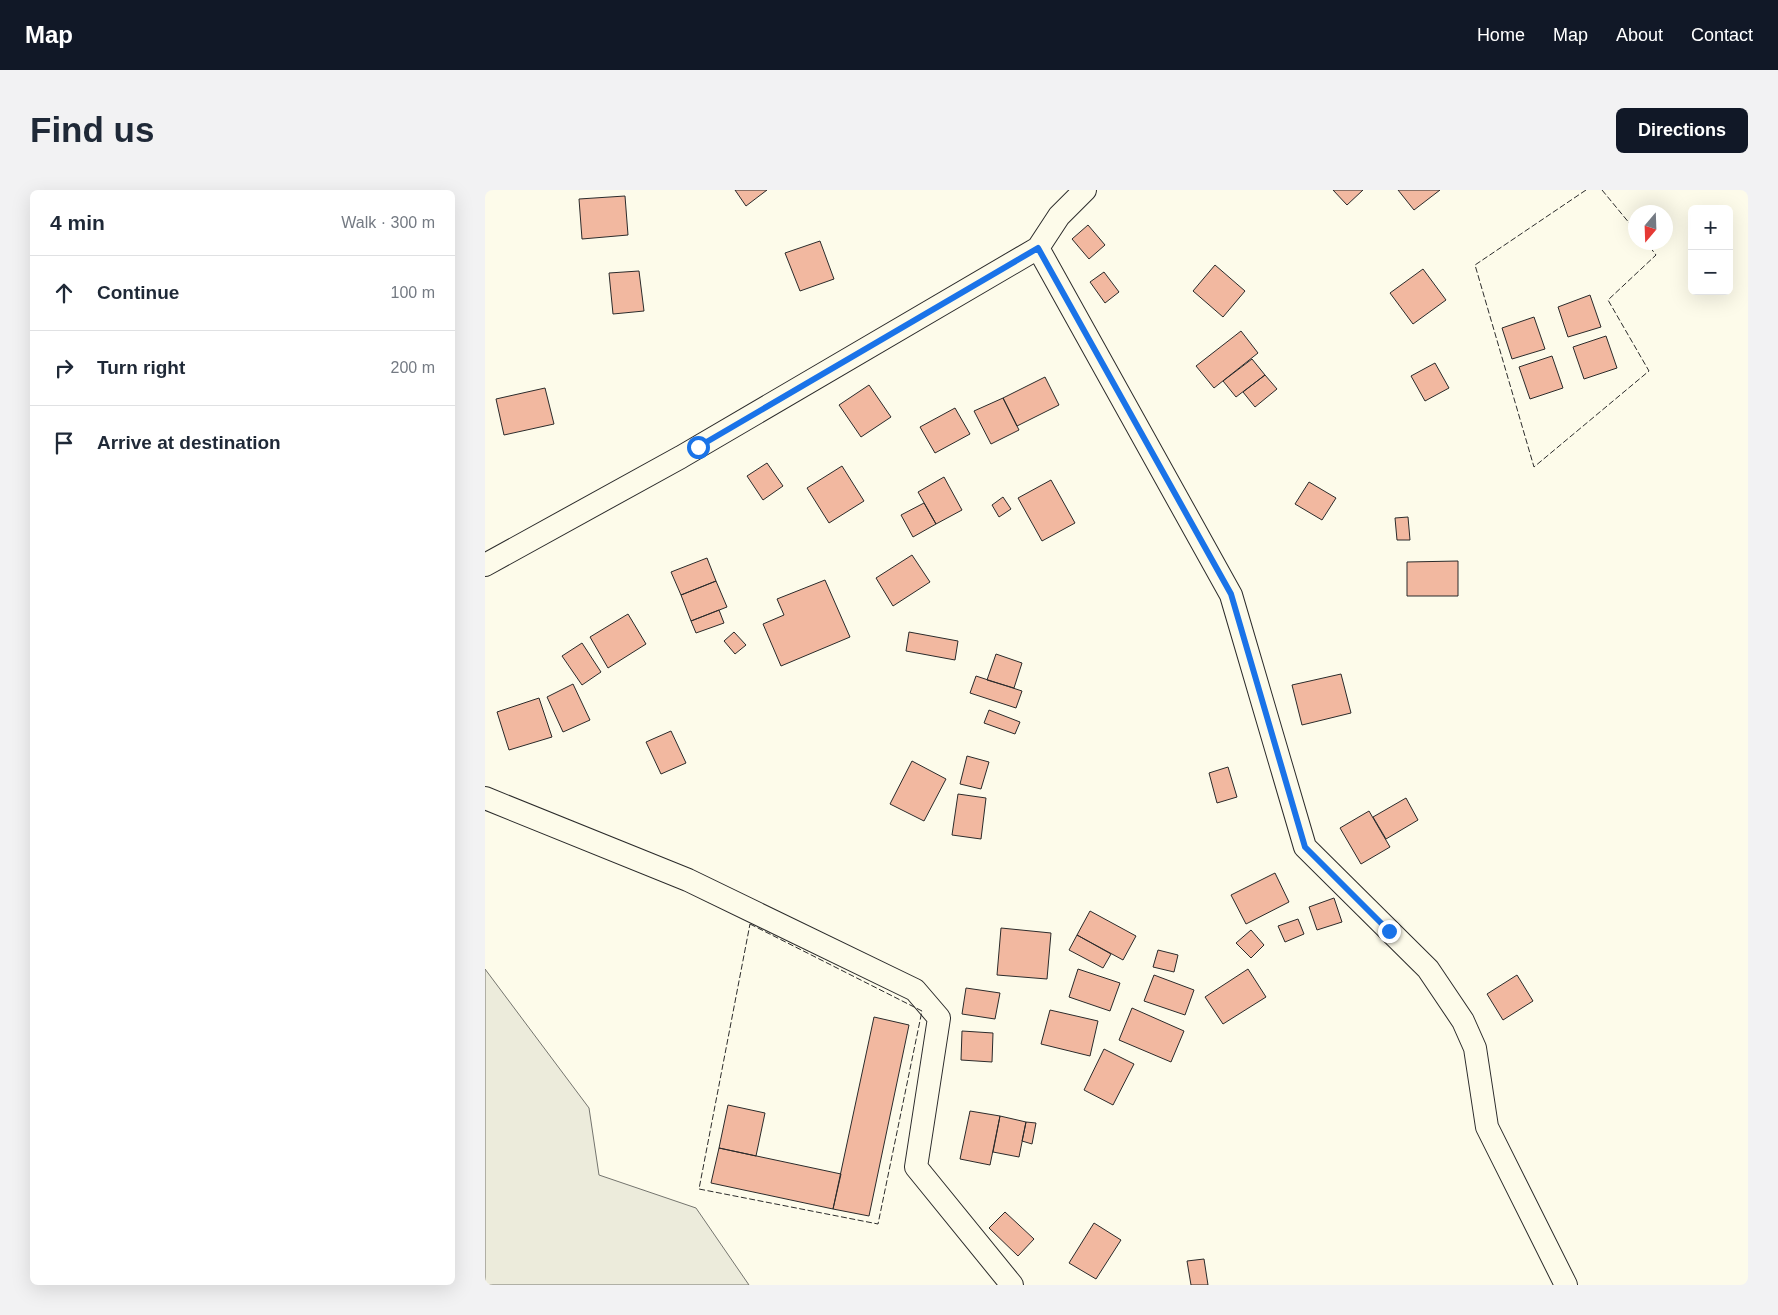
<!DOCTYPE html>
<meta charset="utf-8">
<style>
body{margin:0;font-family:Helvetica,sans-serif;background:#f2f2f3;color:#1f2937}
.controls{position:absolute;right:15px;top:15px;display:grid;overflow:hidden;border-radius:8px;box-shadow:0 5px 20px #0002}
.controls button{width:45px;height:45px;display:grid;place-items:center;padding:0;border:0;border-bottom:1px solid #e0e1e3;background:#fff;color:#1f2937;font:25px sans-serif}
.compass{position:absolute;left:1143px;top:15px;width:45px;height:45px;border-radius:50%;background:#fff;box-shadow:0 5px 20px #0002;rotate:199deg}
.stop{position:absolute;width:15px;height:15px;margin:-11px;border:4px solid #1a73e8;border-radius:50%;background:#fff}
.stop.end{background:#1a73e8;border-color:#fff;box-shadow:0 1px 5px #0008}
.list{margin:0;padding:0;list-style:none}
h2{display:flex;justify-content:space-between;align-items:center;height:65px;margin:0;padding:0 20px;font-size:21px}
h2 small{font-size:16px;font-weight:400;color:#747a83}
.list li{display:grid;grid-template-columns:32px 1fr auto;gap:15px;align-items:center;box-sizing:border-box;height:75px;padding:0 20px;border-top:1px solid #e0e1e3}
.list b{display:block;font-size:19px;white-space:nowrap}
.list em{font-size:16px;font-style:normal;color:#747a83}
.icon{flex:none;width:28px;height:28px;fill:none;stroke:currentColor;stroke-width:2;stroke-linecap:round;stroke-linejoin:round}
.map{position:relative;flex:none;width:1263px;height:1095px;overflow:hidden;border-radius:8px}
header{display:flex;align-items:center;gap:30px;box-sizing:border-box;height:70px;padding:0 25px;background:#111827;color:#fff}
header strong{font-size:24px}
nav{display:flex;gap:28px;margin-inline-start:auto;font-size:18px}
.intro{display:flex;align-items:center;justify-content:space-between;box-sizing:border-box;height:120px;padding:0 30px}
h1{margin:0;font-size:35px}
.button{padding:12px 22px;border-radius:8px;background:#111827;color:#fff;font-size:18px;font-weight:700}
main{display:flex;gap:30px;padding:0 30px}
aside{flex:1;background:#fff;border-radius:8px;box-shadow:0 5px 20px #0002}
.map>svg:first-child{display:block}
.green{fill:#ecebdb;stroke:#74746e}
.building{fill:#f2b8a0;stroke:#2b2b2b}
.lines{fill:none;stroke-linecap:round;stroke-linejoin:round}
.street-casing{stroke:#2b2b2b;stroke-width:24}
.street{stroke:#fdfbea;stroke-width:22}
.fence{stroke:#2b2b2b;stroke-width:1;stroke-dasharray:6 2.5;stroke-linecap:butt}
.route{stroke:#1a73e8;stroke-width:6}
</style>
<header>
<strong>Map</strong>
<nav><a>Home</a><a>Map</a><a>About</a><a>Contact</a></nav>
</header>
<div class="intro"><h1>Find us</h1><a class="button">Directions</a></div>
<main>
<aside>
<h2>4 min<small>Walk · 300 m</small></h2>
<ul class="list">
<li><svg class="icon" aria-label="ahead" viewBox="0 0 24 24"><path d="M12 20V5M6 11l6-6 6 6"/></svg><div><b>Continue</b></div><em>100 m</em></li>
<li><svg class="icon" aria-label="right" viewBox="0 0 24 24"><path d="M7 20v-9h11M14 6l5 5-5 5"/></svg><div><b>Turn right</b></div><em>200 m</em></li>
<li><svg class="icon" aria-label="arrive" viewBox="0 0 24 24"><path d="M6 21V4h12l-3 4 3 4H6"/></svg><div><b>Arrive at destination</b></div></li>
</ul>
</aside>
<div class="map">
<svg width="1263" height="1095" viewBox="0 0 1263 1095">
<rect width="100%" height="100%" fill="#fdfbea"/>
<path class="green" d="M0 779 104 918 114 985 211 1018 264 1095H0Z"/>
<path class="building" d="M250 0H282L261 16Z
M848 0H878L862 15Z
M913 0H955L929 20Z
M140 6 143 45 97 49 94 9Z
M603 35 620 55 604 69 587 49Z
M335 51 349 89 315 101 300 63Z
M730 75 760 101 738 127 708 101Z
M938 79 961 110 928 134 905 103Z
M154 81 159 121 128 124 124 83Z
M619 82 634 102 620 113 605 92Z
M1105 105 1116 137 1083 147 1073 117Z
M1049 127 1060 159 1027 169 1017 138Z
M756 141 773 163 729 198 711 176Z
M1121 146 1132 178 1099 189 1088 157Z
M1067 166 1078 198 1045 209 1034 177Z
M767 169 780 185 751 207 738 191Z
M950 173 964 198 940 211 926 186Z
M780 185 792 199 770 217 758 202Z
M560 187 574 215 532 236 518 208Z
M384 195 406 227 376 247 354 215Z
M60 198 69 234 19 245 11 209Z
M518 208 534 240 506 254 489 221Z
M470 218 485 244 450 263 435 237Z
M282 273 298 296 278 310 262 286Z
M357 276 379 311 344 333 322 298Z
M459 287 477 320 451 334 433 302Z
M566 290 590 333 557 351 533 308Z
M824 292 851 308 837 330 810 314Z
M518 307 526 319 514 327 507 315Z
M439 313 451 334 428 347 416 325Z
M923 327 925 350H912L910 328Z
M427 365 445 392 408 416 391 388Z
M222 368 231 391 196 405 186 382Z
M973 371V406H922V372Z
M340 390 365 447 296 476 278 434 299 425 292 409Z
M231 391 242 417 206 431 196 405Z
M234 420 239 433 211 443 206 431Z
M143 424 161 454 123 478 105 447Z
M249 442 261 455 250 464 239 451Z
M424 442 473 451 470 470 421 461Z
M97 453 116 482 97 495 77 466Z
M511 464 537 473 529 498 502 490Z
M856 484 866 523 817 535 807 495Z
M491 486 537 501 531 518 485 503Z
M88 494 105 530 78 542 62 507Z
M54 508 67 547 24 560 12 522Z
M504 520 535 532 530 544 499 533Z
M186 541 201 573 176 584 161 552Z
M482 566 504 572 496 599 475 594Z
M427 571 461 589 439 631 405 614Z
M743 577 752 607 732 613 724 583Z
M473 604 501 608 496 649 467 645Z
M921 608 933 630 901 649 888 627Z
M884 621 905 657 876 674 855 638Z
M790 683 804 712 761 734 746 705Z
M849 708 857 732 832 740 824 717Z
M605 721 651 746 638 770 592 745Z
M813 729 819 744 800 752 793 736Z
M516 738 566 743 562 789 512 785Z
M766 740 779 755 766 768 751 753Z
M592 745 626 764 618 778 584 760Z
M673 760 693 765 689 782 668 777Z
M593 779 635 793 625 821 584 807Z
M763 779 781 807 738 834 720 807Z
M669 785 709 800 700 825 659 811Z
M1032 785 1048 811 1018 830 1002 804Z
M481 798 515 803 510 829 477 824Z
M647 818 699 841 686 872 634 850Z
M565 820 613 831 605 866 556 854Z
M389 827 424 835 384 1026 348 1019Z
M477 841 508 843 507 872 476 870Z
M619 859 649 874 628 915 599 900Z
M243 915 280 923 271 966 234 958Z
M485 921 515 926 505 975 475 969Z
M515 926 541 932 534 967 508 962Z
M541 932 551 933 547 954 537 951Z
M234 958 356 984 348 1019 226 993Z
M520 1022 549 1049 533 1066 504 1038Z
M609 1033 636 1050 611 1089 584 1073Z
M719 1069 723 1095H706L702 1071Z"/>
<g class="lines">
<g class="street-casing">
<path id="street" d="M553 58 746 405 820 657 943 779 978 831 990 858 1002 937 1081 1095
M0 375 196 267 553 58 574 26 600 0
M0 608 203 690 430 800 454 828 431 977 527 1095"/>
</g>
<use href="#street" class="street"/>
<path class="fence" d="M1101 0 990 75 1049 277 1164 181 1123 110 1171 65 1161 52
M1117 0 1150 40
M265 734 437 821 393 1034 214 999Z"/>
</g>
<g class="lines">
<path class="route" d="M213 257 553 58 746 404 820 657 904 741"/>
</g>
</svg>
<div class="controls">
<button>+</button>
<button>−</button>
</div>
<svg class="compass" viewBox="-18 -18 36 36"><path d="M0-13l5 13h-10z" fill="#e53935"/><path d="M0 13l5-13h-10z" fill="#747a83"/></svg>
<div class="stop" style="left:213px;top:257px"></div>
<div class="stop end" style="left:904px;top:741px"></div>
</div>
</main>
